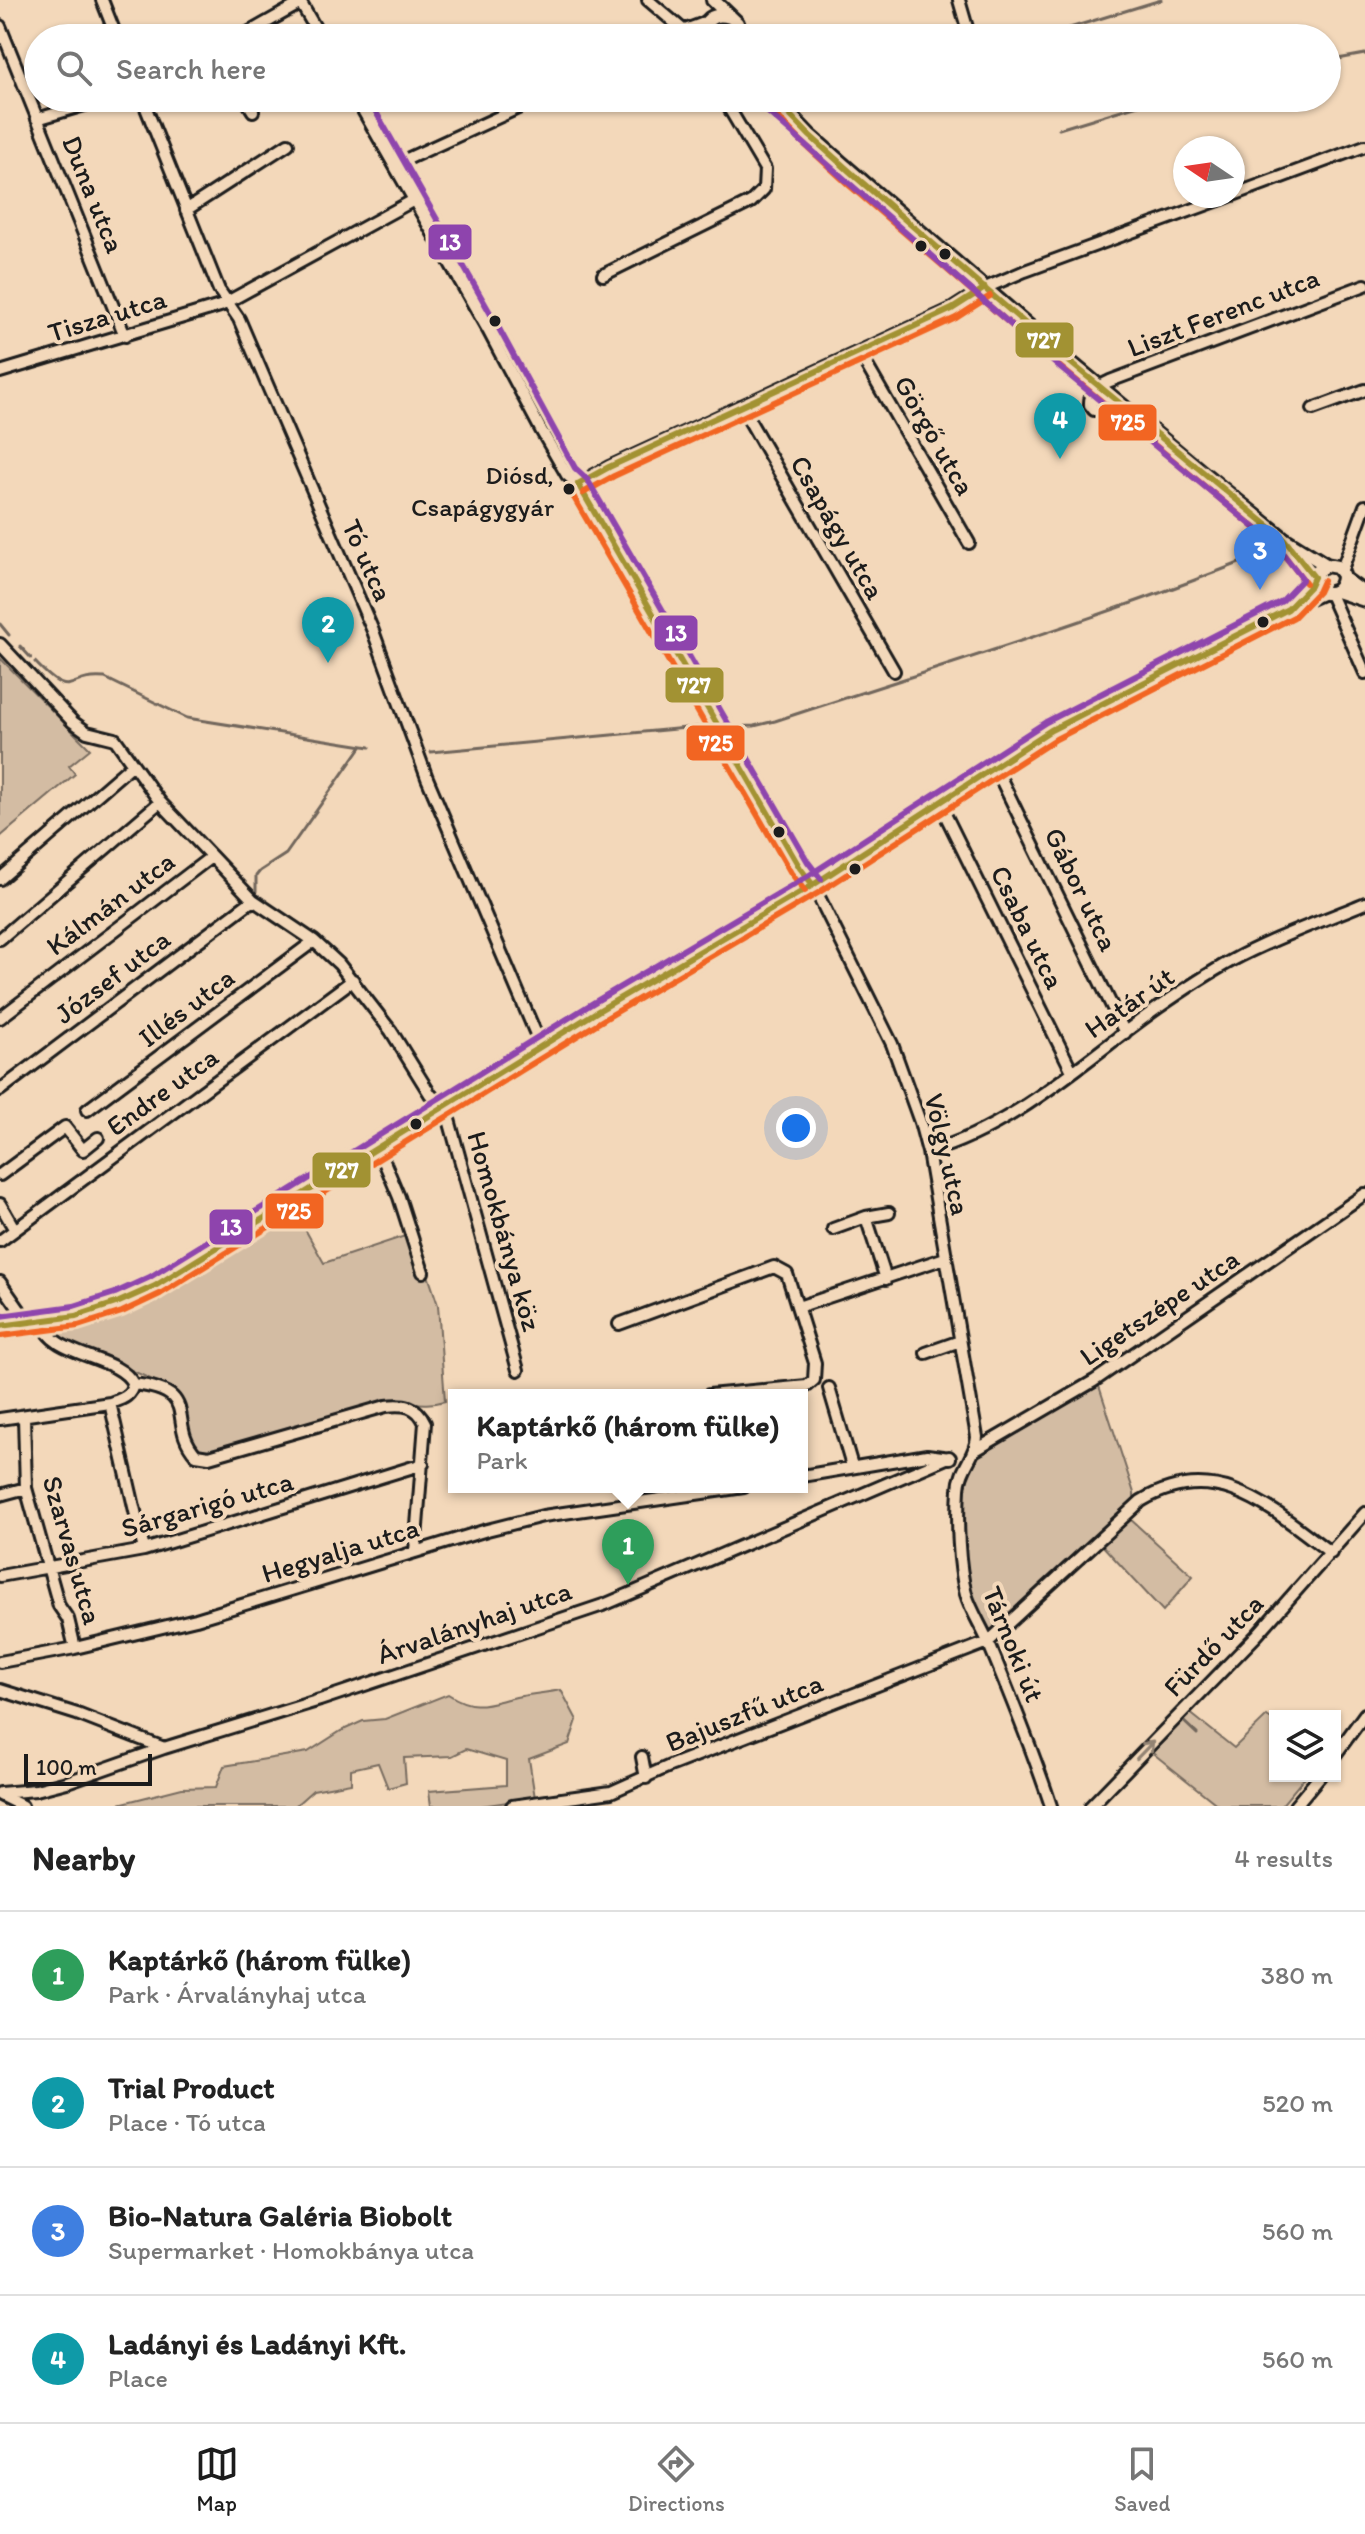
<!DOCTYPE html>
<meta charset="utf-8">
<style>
body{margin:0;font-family:Itim,sans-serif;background:#f6f6f6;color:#222}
.controls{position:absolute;right:24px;bottom:24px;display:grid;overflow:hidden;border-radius:0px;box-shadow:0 2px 6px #0004}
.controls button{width:72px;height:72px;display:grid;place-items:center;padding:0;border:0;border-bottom:2px solid #e0e0e0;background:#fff;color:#222;font:40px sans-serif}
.compass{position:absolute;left:1173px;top:136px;width:72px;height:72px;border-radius:50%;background:#fff;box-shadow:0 2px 6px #0004;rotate:283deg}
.scale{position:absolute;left:24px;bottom:20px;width:128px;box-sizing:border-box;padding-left:8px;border:4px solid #1c1c1c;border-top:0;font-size:22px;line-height:28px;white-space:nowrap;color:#1c1c1c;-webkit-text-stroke:6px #f3d8ba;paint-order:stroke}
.you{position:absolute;left:796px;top:1128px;width:28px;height:28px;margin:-20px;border:6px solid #fff;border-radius:50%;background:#1a73e8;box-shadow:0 0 0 12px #1a73e833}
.badge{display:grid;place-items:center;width:52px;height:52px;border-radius:50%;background:#1c1c1c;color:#fff;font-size:26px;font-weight:700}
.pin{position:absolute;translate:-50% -66px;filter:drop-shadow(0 2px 4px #0008)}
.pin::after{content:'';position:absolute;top:42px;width:28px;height:24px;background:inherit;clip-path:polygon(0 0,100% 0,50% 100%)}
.popup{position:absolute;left:448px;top:1389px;width:360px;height:104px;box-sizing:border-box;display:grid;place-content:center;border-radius:0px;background:#fff;filter:drop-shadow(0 2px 6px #0005);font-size:26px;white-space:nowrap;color:#767676}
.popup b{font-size:30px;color:#222}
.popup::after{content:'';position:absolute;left:50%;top:100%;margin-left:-16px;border:16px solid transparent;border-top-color:#fff}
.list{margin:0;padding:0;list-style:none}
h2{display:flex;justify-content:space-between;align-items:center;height:104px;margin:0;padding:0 32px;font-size:34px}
h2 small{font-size:26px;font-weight:400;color:#767676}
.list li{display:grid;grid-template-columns:52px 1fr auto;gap:24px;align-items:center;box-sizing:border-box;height:128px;padding:0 32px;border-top:2px solid #e0e0e0}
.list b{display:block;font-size:30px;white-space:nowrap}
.list p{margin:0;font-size:26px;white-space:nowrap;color:#767676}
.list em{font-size:26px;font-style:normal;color:#767676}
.icon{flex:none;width:44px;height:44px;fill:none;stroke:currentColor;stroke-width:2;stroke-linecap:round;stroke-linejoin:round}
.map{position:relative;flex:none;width:1365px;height:1806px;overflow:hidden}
.search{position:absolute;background:#fff;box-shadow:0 2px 6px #0004;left:24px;right:24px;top:24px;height:88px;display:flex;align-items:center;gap:20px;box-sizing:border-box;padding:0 28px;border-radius:44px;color:#767676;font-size:30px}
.sheet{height:616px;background:#fff}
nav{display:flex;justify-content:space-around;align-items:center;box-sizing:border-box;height:112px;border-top:2px solid #e0e0e0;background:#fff;font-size:22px;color:#767676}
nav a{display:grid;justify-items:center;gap:4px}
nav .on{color:#1c1c1c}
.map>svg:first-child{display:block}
.green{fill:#d3bca3;stroke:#786c60;stroke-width:2}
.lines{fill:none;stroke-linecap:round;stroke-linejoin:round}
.stream{stroke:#71665b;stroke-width:3}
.minor-casing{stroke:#1c1c1c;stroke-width:16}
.major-casing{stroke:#1c1c1c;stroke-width:18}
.minor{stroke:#f3d8ba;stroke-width:10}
.major{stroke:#f3d8ba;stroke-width:12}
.bus-1-casing{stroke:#f3d8ba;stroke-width:12}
.bus-2-casing{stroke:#f3d8ba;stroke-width:12}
.bus-3-casing{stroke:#f3d8ba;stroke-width:12}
.bus-1{stroke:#a29233;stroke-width:6}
.bus-2{stroke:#f26522;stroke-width:6}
.bus-3{stroke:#8e44ad;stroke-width:6}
.oneway{stroke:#928373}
.bus-dot{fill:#1c1c1c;stroke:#f3d8ba;stroke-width:3}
.labels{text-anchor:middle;stroke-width:8;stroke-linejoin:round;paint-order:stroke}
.bus-label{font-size:26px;fill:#1c1c1c;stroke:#f3d8ba;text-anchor:end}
.street-label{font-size:28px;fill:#1c1c1c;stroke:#f3d8ba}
.line-badge{stroke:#f3d8ba;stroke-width:3}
.badge-label{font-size:22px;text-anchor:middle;font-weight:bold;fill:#fff}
</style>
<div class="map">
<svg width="1365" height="1806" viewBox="0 0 1365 1806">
<rect width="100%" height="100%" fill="#f3d8ba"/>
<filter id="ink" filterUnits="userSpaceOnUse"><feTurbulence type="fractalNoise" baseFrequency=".0125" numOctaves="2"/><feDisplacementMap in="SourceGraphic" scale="16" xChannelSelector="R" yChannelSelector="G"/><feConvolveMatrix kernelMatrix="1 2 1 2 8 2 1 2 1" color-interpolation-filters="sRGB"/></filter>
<g filter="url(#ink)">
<path class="green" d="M0 658 90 749 69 766 75 774 0 837Z
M292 1206 324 1263 414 1233 438 1305 445 1401C424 1407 409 1401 387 1402L208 1456 192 1444 182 1404 166 1386 61 1338 51 1326 117 1312 172 1283Z
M1099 1386 1134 1493V1502L989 1632C961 1586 964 1538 964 1487L971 1465 979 1455Z
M1129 1518 1193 1576 1163 1611 1101 1544Z
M561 1690 577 1720 569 1744 529 1759 535 1798 481 1806H431L429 1791 506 1785V1761L466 1749 452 1756 404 1758 406 1783 388 1788 378 1763 351 1769V1783L313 1790 295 1806H111L182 1788 216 1787 224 1766 308 1752 341 1731 363 1721 385 1719 448 1694C475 1712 488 1703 516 1697 531 1694 546 1693 561 1690Z
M1189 1712 1234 1748 1267 1716 1275 1722V1776H1306L1281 1806H1219L1150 1751Z"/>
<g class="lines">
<path class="stream" d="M298 9 313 38
M665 22 668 25
M1037 38 1161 0
M1327 61 1365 54
M350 100 354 107
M1059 129 1161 98
M1252 527 1277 548
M0 624 9 635
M20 646 31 658
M35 662C75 704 65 674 105 678L187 718 370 747
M730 727 754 726 775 721C944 665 1116 614 1279 547L1297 563
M431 752 697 727
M254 895 256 891V876L260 871 286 854 361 747
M1180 1718 1197 1734"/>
<g class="minor-casing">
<path id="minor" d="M102 0 117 38
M299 0 321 38
M648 0 682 29
M959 0 970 38
M0 26 125 336
M239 38 301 3
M664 38C678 31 692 29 706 22
M142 98 219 290 239 319 373 631 427 778 541 1046
M245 98 253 111
M356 98 488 330 541 430 567 475 578 484 800 868 813 885 892 1044 920 1122 928 1152 977 1437C976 1456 960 1468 959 1489 957 1520 958 1564 966 1594 971 1611 982 1627 989 1644 1011 1697 1033 1751 1051 1806
M37 119 108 98
M394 165 540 98
M1233 195 1365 146
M186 210 288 144
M603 275 751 202 764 189 765 169 723 98
M859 352 969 543
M0 372 220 306 414 200
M741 406 894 671
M1313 409 1365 390
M1094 410 1090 405C1089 392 1099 386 1110 381L1365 285
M578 484 609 467 952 309 985 288 1025 271 1230 196
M1341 572 1365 506
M1330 594 1365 673
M0 644 73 722 87 732 115 739 160 802 253 900 314 941 339 964 391 1031 430 1094 447 1112 518 1370
M995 767 1125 1033
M940 804 1072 1071
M0 879 133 764
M0 939 160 802
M0 1018 211 857
M0 1090 253 900
M87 1110 314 941
M378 1147 399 1197 423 1272
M928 1152C1016 1127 1085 1059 1159 1007 1182 991 1206 975 1231 961 1273 938 1320 922 1365 903
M0 1175 65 1127 83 1150 98 1138
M0 1204 15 1230
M866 1217 886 1279
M833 1229 866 1217 889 1213
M0 1241 353 980
M0 1282 21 1312 23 1323
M798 1307 945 1258
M619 1324 774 1267 787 1274 815 1363 814 1380 807 1386 709 1395
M0 1326 76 1316 119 1302 155 1286 598 1011 813 885 1051 730 1288 609 1324 593
M926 1353 960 1341
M133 1384C203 1391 166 1422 196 1455L209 1457 386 1406C404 1404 417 1405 425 1423L415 1552
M829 1388 852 1466
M110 1403 144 1550
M24 1417 26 1488 59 1606 68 1619 75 1648
M0 1419 110 1403C121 1399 131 1397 133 1384 120 1355 50 1357 42 1322
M974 1451 1094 1381 1365 1194
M802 1476 927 1455 950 1458
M0 1495 26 1488
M0 1576 144 1550 423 1464
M0 1662 75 1648 196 1619 487 1530 543 1516 744 1487
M0 1690 77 1714 164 1748
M1335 1755 1365 1714
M642 1757 646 1778
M0 1793 36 1790 67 1782 164 1748 320 1700 606 1604 949 1457
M0 1795 22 1806
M512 1806 611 1792 672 1765 988 1642 1141 1501C1217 1456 1272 1509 1331 1553
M1091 1806 1257 1635 1365 1513
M1295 1806 1320 1776"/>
</g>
<g class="major-casing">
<path id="major" d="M713 0 737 23 741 38
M702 38C703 20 713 12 730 17
M779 98 788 113 809 135 1065 358 1200 471 1284 539 1326 565 1337 567 1343 575C1343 589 1333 597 1320 591L1314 583 1317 571 1326 565
M1343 578 1365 594
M1337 591 1365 600"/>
</g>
<use href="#minor" class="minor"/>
<use href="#major" class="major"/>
<g class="bus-1-casing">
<path id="bus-1" d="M779 98 788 113 809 135 857 178 1065 358 1284 539 1314 577
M578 484 800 868 813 885
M578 484 609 467 952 309 985 288
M0 1326 76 1316 119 1302 155 1286 598 1011 813 885 1051 730 1288 609 1310 586 1314 577"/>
</g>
<g class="bus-2-casing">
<path id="bus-2" d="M770 103 780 119 802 142 850 186 1059 366 1277 546 1306 583
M569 489 791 873 805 891
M583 493 614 476 956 318 990 296
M1 1336 78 1326 122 1312 160 1294 603 1020 818 893 1056 739 1294 617 1318 592 1323 581"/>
</g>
<g class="bus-3-casing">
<path id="bus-3" d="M368 98 497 325 575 468 587 479 808 862 821 879
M0 1316 74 1306 115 1293 150 1277 593 1003 808 876 1046 722 1282 601 1302 580V578L1277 546 1058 366 761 106"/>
</g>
<use href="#bus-1" class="bus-1"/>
<use href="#bus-2" class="bus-2"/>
<use href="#bus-3" class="bus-3"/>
</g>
<defs><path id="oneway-shaft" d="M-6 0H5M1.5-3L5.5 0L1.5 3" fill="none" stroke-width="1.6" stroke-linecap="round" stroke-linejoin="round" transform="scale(2)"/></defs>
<use class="oneway" href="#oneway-shaft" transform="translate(1145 1750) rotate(-46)"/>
</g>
<g class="bus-dot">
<circle cx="921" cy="246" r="7"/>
<circle cx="945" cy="254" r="7"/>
<circle cx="495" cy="321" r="7"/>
<circle cx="569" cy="489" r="7"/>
<circle cx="1263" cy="622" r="7"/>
<circle cx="779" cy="832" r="7"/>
<circle cx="855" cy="869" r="7"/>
<circle cx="416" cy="1124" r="7"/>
</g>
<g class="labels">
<g class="bus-label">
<text x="554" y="484">Diósd,<tspan x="554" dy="32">Csapágygyár</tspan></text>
</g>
<g class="street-label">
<text transform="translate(94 194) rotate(68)" y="10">Duna utca</text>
<text transform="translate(1223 312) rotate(-21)" y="10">Liszt Ferenc utca</text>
<text transform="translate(107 315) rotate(-17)" y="10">Tisza utca</text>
<text transform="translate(935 435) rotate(60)" y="10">Görgő utca</text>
<text transform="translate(838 527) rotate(60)" y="10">Csapágy utca</text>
<text transform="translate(368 560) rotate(66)" y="10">Tó utca</text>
<text transform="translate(1082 889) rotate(64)" y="10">Gábor utca</text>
<text transform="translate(110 903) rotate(-37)" y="10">Kálmán utca</text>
<text transform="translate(1028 927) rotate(64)" y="10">Csaba utca</text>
<text transform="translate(112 976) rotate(-37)" y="10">József utca</text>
<text transform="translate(1129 1002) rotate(-35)" y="10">Határ út</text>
<text transform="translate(186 1007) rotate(-37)" y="10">Illés utca</text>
<text transform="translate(162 1091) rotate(-36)" y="10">Endre utca</text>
<text transform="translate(948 1154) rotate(77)" y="10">Völgy utca</text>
<text transform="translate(505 1231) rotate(74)" y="10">Homokbánya köz</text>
<text transform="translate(1159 1307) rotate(-34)" y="10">Ligetszépe utca</text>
<text transform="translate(207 1504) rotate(-16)" y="10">Sárgarigó utca</text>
<text transform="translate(73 1550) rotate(74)" y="10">Szarvas utca</text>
<text transform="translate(340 1550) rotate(-17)" y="10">Hegyalja utca</text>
<text transform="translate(474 1622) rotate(-19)" y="10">Árvalányhaj utca</text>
<text transform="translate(1014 1644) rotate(68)" y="10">Tárnoki út</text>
<text transform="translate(1213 1645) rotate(-46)" y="10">Fürdő utca</text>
<text transform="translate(744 1712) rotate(-22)" y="10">Bajuszfű utca</text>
</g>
</g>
<g class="line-badge">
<rect x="427" y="223" width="46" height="38" rx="8" fill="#8e44ad"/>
<rect x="1014" y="321" width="61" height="38" rx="8" fill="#a29233"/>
<rect x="1097" y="403" width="61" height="39" rx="8" fill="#f26522"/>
<rect x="653" y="614" width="46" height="38" rx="8" fill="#8e44ad"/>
<rect x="664" y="666" width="61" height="38" rx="8" fill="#a29233"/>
<rect x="685" y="724" width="61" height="38" rx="8" fill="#f26522"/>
<rect x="311" y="1151" width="61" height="38" rx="8" fill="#a29233"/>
<rect x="264" y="1192" width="61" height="38" rx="8" fill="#f26522"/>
<rect x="208" y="1208" width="46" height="38" rx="8" fill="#8e44ad"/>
</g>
<g class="badge-label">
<text x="450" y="250">13</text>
<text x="1044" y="348">727</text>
<text x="1128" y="430">725</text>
<text x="676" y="641">13</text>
<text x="694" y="693">727</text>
<text x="716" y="751">725</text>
<text x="342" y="1178">727</text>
<text x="294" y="1219">725</text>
<text x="231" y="1235">13</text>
</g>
</svg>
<div class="controls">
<button><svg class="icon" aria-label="layers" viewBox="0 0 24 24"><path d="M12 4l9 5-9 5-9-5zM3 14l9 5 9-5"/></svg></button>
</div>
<svg class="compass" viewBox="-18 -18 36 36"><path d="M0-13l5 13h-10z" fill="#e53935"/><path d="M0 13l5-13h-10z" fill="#767676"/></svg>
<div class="scale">100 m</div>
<div class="you"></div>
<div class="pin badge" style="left:628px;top:1585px;background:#2e9e5b">1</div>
<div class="popup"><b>Kaptárkő (három fülke)</b>Park</div>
<div class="pin badge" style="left:328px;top:663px;background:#0f9aa8">2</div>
<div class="pin badge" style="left:1260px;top:590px;background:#3f7fe0">3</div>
<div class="pin badge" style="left:1060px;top:459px;background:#0f9aa8">4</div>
<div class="search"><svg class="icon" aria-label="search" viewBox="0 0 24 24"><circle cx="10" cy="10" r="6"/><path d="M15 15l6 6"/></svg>Search here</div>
</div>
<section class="sheet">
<h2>Nearby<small>4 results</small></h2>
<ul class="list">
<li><span class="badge" style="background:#2e9e5b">1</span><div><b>Kaptárkő (három fülke)</b><p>Park · Árvalányhaj utca</p></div><em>380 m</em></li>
<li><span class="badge" style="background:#0f9aa8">2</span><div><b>Trial Product</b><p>Place · Tó utca</p></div><em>520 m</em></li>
<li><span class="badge" style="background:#3f7fe0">3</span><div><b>Bio-Natura Galéria Biobolt</b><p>Supermarket · Homokbánya utca</p></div><em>560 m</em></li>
<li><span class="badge" style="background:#0f9aa8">4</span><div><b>Ladányi és Ladányi Kft.</b><p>Place</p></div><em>560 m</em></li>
</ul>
</section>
<nav>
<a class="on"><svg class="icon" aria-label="map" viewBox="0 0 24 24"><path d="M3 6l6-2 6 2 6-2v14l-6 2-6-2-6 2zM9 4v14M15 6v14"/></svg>Map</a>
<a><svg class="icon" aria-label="directions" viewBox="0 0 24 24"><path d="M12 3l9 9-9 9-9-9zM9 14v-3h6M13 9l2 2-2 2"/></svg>Directions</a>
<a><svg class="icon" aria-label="saved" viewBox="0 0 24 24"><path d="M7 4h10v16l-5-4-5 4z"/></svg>Saved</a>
</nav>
